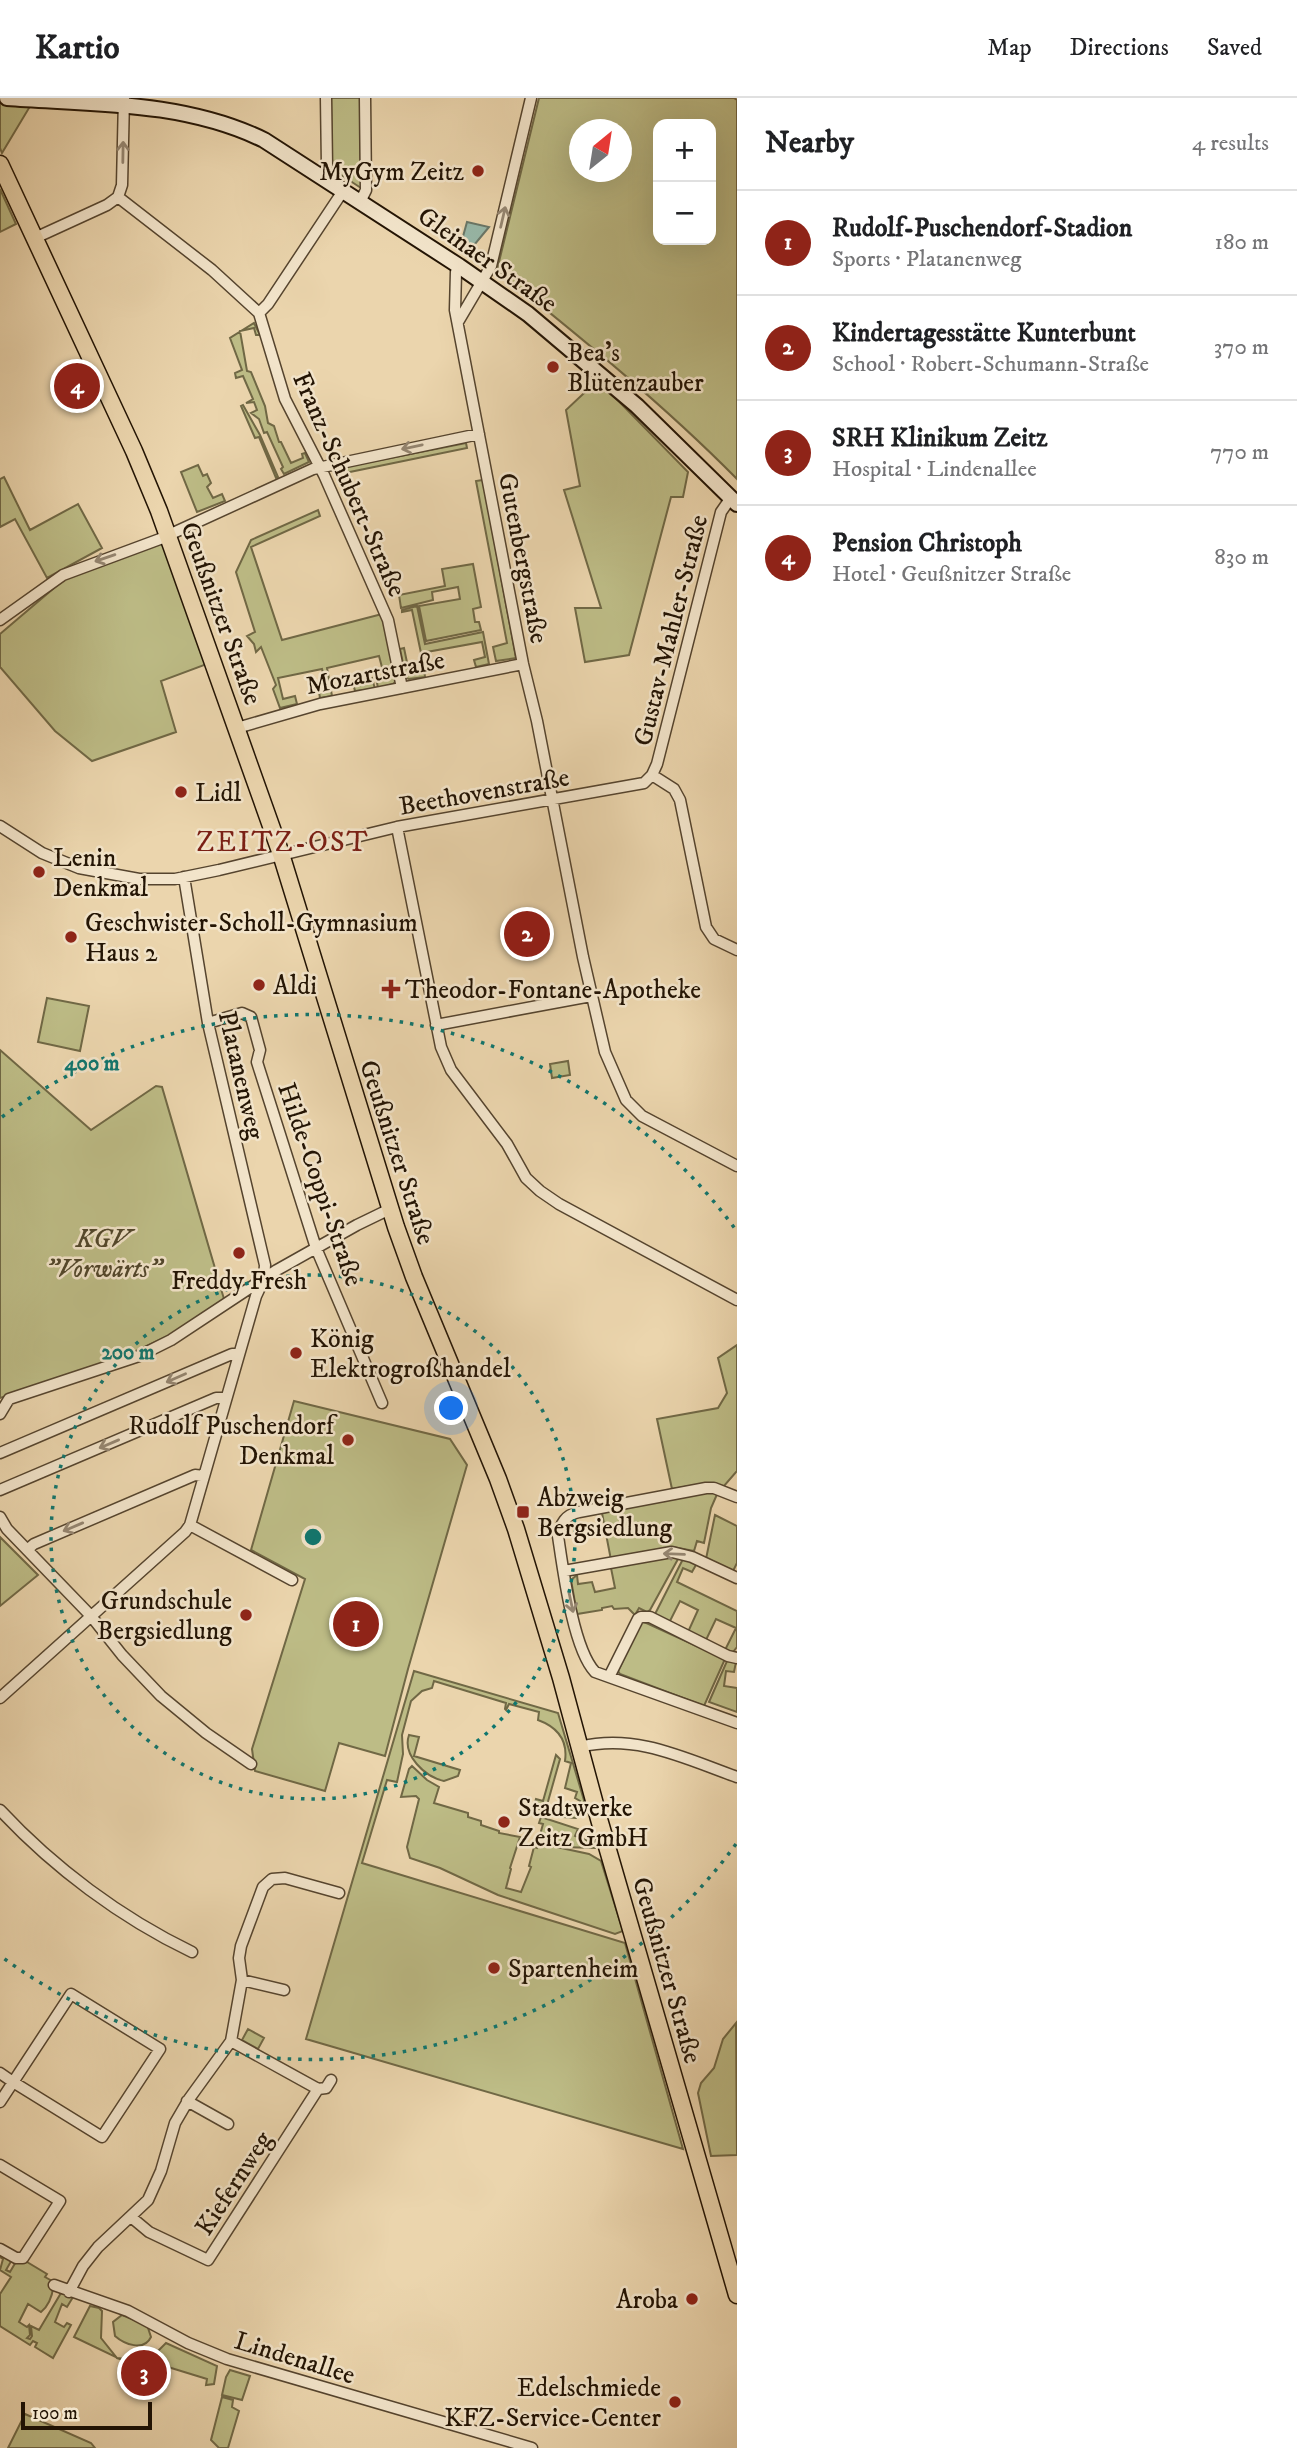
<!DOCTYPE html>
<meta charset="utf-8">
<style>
body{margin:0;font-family:"IM FELL DW Pica",serif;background:#f2f2f2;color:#202124}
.controls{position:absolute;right:21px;top:21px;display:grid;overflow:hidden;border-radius:14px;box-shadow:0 7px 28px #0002}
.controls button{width:63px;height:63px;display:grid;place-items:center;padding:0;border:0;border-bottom:2px solid #e0e0e0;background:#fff;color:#202124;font:35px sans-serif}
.compass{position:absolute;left:569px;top:21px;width:63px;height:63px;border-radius:50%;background:#fff;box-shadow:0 7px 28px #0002;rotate:30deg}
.scale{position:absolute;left:21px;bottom:18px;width:131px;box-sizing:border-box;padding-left:7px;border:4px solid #231404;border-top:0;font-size:19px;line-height:24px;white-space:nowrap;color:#231404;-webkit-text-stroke:5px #f2e4ca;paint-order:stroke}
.you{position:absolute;left:452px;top:1311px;width:24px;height:24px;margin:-18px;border:5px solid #fff;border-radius:50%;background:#1a73e8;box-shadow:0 0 0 10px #1a73e833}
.badge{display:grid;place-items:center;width:46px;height:46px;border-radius:50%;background:#8f2418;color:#fff;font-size:23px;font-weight:700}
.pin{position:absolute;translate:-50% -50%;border:4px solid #fff;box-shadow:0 2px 7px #0006}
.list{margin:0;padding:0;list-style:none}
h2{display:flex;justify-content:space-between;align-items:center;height:91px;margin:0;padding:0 28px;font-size:30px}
h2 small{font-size:23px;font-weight:400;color:#757577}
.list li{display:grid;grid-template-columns:46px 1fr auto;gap:21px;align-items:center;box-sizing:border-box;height:105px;padding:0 28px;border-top:2px solid #e0e0e0}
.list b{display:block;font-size:26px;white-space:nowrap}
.list p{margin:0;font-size:23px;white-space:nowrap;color:#757577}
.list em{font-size:23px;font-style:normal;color:#757577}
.map{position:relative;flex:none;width:737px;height:2350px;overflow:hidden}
header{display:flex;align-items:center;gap:42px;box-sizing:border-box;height:98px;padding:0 35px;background:#fff;border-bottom:2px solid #e0e0e0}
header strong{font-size:33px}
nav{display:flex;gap:38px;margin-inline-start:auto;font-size:24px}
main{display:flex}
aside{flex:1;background:#fff}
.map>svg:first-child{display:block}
.green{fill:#bdbc86;stroke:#706845;stroke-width:2;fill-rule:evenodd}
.water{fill:#98b9aa;stroke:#697768;stroke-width:2}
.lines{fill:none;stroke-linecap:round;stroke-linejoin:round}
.street-casing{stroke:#55442e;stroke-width:13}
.secondary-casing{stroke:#231404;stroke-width:18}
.primary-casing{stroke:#231404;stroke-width:19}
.street{stroke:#f2e4ca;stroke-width:10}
.secondary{stroke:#f2e4ca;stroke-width:14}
.primary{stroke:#ebd5ad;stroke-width:16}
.oneway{stroke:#958671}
.ring{fill:none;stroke:#0f766e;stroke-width:3.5;stroke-dasharray:3.5 7}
.poi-dot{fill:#8f2418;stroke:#f2e4ca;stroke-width:2.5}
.labels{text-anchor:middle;stroke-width:5;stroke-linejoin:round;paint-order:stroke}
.poi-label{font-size:26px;fill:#231404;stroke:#f2e4ca;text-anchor:start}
.street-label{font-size:26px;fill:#231404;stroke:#f2e4ca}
.park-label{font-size:26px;font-style:italic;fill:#51462b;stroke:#f2e4ca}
.neighbourhood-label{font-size:28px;letter-spacing:2px;fill:#7a1f14;stroke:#f2e4ca}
.centre{fill:#0f766e;stroke:#f2e4ca;stroke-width:3.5}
.ring-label{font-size:21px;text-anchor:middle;font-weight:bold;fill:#0f766e;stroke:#f2e4ca;stroke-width:5;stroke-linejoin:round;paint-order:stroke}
</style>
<header>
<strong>Kartio</strong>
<nav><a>Map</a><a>Directions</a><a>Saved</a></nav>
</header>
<main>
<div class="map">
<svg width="737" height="2350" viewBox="0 0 737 2350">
<rect width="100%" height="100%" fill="#ebd5ad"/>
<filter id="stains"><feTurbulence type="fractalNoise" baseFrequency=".00286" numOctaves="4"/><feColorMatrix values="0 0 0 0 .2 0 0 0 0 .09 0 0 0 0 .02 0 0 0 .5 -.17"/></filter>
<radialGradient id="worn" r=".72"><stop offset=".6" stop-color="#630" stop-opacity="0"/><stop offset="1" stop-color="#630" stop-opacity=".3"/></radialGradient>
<path class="green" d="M331 0H360L361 90 332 71Z
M539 0H734L737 2V381C662 305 580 239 497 172ZM658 26H711V142H658ZM580 32H622V74H580Z
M0 3 32 5 2 55 0 50Z
M0 91 16 126 0 134Z
M254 225 260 237H256L254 230 240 233 247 273 251 274 265 308 268 325 274 328 279 344H281L291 365 303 360 302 356 305 355 309 364 284 376 281 371 283 369 267 334 264 335 259 321 251 315 257 312 254 304 246 305 253 301 243 278 236 280 235 275 242 272 230 240Z
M598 282 688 374 683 399H671L629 557 585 564 575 510H601L564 392 580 388 566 312Z
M243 307 260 337 278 379 276 380 259 339 255 340 241 308Z
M466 345 467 350 340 376 339 370Z
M198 367 203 378 207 376 211 385 207 389 213 400 222 396 225 403 197 414 181 374Z
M4 379 30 432 78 406 102 450 47 480 15 421 0 429V381Z
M483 382 516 560 496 563 493 549 507 545 476 383Z
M318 412 320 418 251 449 282 542 382 516 396 583 393 586 378 590 376 580 384 577 379 558 327 570 332 598 320 600 319 594 327 591 322 571 278 580 283 601 295 598 297 606 280 610 273 591 276 587 261 549 256 554 254 546 247 538 255 534 236 474 251 442Z
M163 444 207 566 161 583 176 634 92 663 55 633 0 569V536L67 479Z
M473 466 481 509 473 511 475 524H479L481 532 426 543 419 508 460 501 458 489 432 494 433 502 401 510 399 497 445 488 442 471Z
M417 508 425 546 483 534 489 566 476 569 474 562 485 559 482 544 421 555 412 512 402 514V512Z
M404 550 409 574 424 571 425 579 409 581 406 580 400 551Z
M372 580 375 591 355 593 353 585Z
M47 900 89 908 80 953 38 944Z
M0 952 91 1032 156 988 162 989 224 1201 170 1237 132 1255 0 1300Z
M568 963 570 977 552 980 550 966Z
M737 1247V1373L724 1388 701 1386 672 1391 657 1321 718 1310 727 1295 718 1260Z
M294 1303 450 1341 467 1367 408 1571 385 1658 339 1645 325 1693 255 1673 252 1651 305 1481 251 1452Z
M718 1394 711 1410 704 1445 697 1443 694 1453 673 1449 611 1462 602 1415 694 1395Z
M715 1417 737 1428V1465L733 1473 706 1461Z
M0 1439 38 1477 0 1508Z
M670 1457 679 1458 678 1461 650 1512 647 1514 639 1510 635 1517 628 1510 614 1511 612 1508 602 1510V1512L577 1516 571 1482 577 1477 578 1486 592 1484 595 1494 615 1490 611 1470Z
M683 1461 697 1465 692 1474 683 1470 677 1484 737 1513V1549L733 1554 725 1552 736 1530 716 1521 706 1542 688 1534 698 1512 680 1503 669 1525 654 1518Z
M642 1523 725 1561 704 1608 620 1576 618 1573Z
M727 1563 736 1564 734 1574 726 1573 724 1588 737 1590V1614L709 1604Z
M414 1573 558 1615 586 1709 576 1720 564 1719 566 1711 577 1714 580 1703 575 1700 577 1694 565 1690 571 1665 565 1663C568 1642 557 1629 538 1622L539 1614 509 1606 506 1612 505 1611 506 1605 434 1583 432 1590 422 1593 411 1603 402 1637 403 1656 397 1684 387 1682 362 1765 625 1845 683 2051 306 1941Z
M409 1637 419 1639 414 1658 460 1672 458 1678 444 1683C425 1679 402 1657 409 1637Z
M556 1657 560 1661 547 1707 542 1712 534 1709 536 1701 543 1703Z
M412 1668 427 1682 439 1689 434 1705 468 1715V1719L481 1723V1727L499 1733V1735L520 1739 510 1770 511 1771 506 1790 521 1794 531 1769 529 1768 534 1749 537 1750 538 1745 589 1756 601 1763 623 1833 615 1836 498 1797 440 1770 410 1760 407 1749 419 1701 416 1698 401 1699 409 1671Z
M541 1719 578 1731 575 1738 588 1743 590 1740 595 1744V1750L561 1749 540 1737 543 1726 539 1725Z
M736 1925 737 2057 711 2058 698 1995 701 1985 714 1970 723 1941Z
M248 1931 264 1940 258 1951 242 1942Z
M0 2153 13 2160 6 2172 10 2174 17 2162 22 2161 47 2176 45 2179 54 2184C53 2195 50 2207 41 2214L28 2206 19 2224 27 2229 29 2227 30 2237 27 2240 30 2241 32 2238 31 2228 39 2232 61 2195 73 2199 67 2209 62 2206 55 2224 64 2229 67 2225 71 2227 53 2260 35 2249 37 2245 33 2243 30 2247 0 2228V2196L11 2179 0 2172 3 2161 0 2159Z
M90 2208 99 2210 102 2213 101 2240 117 2260 142 2263 153 2258 166 2245 217 2268 214 2286 206 2287 207 2281 168 2269 165 2276 133 2271V2265L117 2260 116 2259 74 2239Z
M122 2217 147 2227 151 2239C144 2254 124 2246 115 2238L113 2224Z
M230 2272 250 2278 242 2302 222 2297 226 2279Z
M222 2299 233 2302 232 2309 239 2313 228 2350H219L211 2342Z
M25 2316 91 2345 95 2350H8Z"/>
<path class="water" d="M467 124 489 129 470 152 463 148 462 142Z"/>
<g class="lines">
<g class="street-casing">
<path id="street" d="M322 79 327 68 326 0
M118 99 212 172 259 215 285 301 324 377 388 522 402 590
M360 104 366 92 365 0
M35 140 107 107 118 99 122 87 124 0
M459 168 456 174 455 212 523 566 537 623 583 859 605 954 626 1002 642 1018 737 1068
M259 215 268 206 343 93
M458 224 491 168 531 0
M0 522 63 477 160 441 313 371 479 336
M237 630 320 606 523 566
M652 677 674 691 680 702 706 829 714 841 737 852
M0 728 42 755 79 770 139 781H175L219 772 397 729 644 685 652 677 657 666 721 414 730 401
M397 729 441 949 451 972 507 1046 526 1080 540 1093 559 1106 737 1202
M208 925 242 915 251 919 260 952 257 964 316 1150 382 1305
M436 927 591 898
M0 1316 9 1301 139 1258 171 1242 277 1172 357 1127 390 1111
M0 1355 232 1256H239
M0 1392 216 1300H226
M737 1399 714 1390H706L579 1414C565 1417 561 1425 558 1438 563 1471 573 1551 595 1574L737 1625
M0 1419 7 1431 91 1518 122 1557 161 1598 206 1635 251 1666
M190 1427 292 1482
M28 1451 34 1446 195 1377 204 1378
M564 1473 672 1454 692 1459 737 1480
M610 1577 638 1521 641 1519H650L728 1558 737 1560
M0 1600 185 1434 190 1427 256 1198 264 1181 265 1167 208 925 184 779
M580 1649C636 1635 686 1661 737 1679
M0 1712C53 1769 121 1820 192 1854
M242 1882 284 1892
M231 1943 242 1882 239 1860 241 1848 263 1789 272 1781 285 1780 339 1795
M0 1975 13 1984 102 2039 160 1951 71 1896 0 2004
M318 1991 326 1990 331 1982
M187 2003 228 2026
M0 2067 60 2103 23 2160H16L0 2151
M54 2187 128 2213 188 2245 227 2261 532 2350
M69 2194 83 2168 98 2149 148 2102 161 2073 175 2025 189 2001 231 1943 318 1991 208 2162 149 2134 131 2119"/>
</g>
<g class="secondary-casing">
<path id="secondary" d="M7 0C93 6 184 3 264 42L459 168 528 216 637 308 737 406"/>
</g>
<g class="primary-casing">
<path id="primary" d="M0 66 134 353 159 413 281 756 396 1129 414 1179 498 1381 516 1431 561 1580 599 1721 737 2197"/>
</g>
<use href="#street" class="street"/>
<use href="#secondary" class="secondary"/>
<use href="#primary" class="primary"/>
</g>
<defs><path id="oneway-shaft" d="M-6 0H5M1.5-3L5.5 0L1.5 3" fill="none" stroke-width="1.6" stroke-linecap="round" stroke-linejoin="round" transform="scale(1.75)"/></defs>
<g class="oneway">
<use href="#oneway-shaft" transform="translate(123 54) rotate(-89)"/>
<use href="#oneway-shaft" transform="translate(503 119) rotate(-77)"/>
<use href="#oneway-shaft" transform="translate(412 349) rotate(168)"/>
<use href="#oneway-shaft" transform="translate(105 460) rotate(161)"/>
<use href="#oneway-shaft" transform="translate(176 1280) rotate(156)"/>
<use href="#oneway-shaft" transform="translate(109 1346) rotate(157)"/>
<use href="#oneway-shaft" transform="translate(73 1429) rotate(157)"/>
<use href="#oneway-shaft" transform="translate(674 1456) rotate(-178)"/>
<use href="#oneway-shaft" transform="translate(571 1504) rotate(78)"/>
</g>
<g class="ring">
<circle cx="313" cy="1439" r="262"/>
<path d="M736 1746A523 523 0 0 1 2 1859M2 1019A523 523 0 0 1 736 1132"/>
</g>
<g class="poi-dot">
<circle cx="478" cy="73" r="7"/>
<circle cx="553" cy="269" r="7"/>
<circle cx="181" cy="694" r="7"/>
<circle cx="39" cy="774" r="7"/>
<circle cx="71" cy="839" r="7"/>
<circle cx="259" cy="887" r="7"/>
<path d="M387.5 880.5h7v7h7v7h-7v7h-7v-7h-7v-7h7z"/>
<circle cx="239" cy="1155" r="7"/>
<circle cx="296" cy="1255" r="7"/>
<circle cx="348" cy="1342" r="7"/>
<rect x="516" y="1407" width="14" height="14" rx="3.5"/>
<circle cx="246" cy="1517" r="7"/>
<circle cx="504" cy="1724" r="7"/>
<circle cx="494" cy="1870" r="7"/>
<circle cx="692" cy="2201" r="7"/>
<circle cx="675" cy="2304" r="7"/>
</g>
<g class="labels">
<g class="poi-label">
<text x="464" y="82" text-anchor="end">MyGym Zeitz</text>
<text x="567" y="263">Bea's<tspan x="567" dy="30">Blütenzauber</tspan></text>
<text x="195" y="703">Lidl</text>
<text x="53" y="768">Lenin<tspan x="53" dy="30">Denkmal</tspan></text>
<text x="85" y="833">Geschwister-Scholl-Gymnasium<tspan x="85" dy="30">Haus 2</tspan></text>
<text x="273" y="896">Aldi</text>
<text x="405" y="900">Theodor-Fontane-Apotheke</text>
<text x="239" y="1191" text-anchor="middle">Freddy Fresh</text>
<text x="310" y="1249">König<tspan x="310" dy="30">Elektrogroßhandel</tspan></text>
<text x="334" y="1336" text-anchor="end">Rudolf Puschendorf<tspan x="334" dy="30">Denkmal</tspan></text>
<text x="537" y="1408">Abzweig<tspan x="537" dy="30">Bergsiedlung</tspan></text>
<text x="232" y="1511" text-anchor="end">Grundschule<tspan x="232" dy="30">Bergsiedlung</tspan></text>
<text x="518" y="1718">Stadtwerke<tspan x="518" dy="30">Zeitz GmbH</tspan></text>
<text x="508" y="1879">Spartenheim</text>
<text x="678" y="2210" text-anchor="end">Aroba</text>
<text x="661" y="2298" text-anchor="end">Edelschmiede<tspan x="661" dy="30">KFZ-Service-Center</tspan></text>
</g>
<g class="street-label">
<text transform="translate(488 161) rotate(35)" y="9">Gleinaer Straße</text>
<text transform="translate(350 386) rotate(66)" y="9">Franz-Schubert-Straße</text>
<text transform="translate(524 460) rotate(79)" y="9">Gutenbergstraße</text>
<text transform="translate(222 515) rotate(70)" y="9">Geußnitzer Straße</text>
<text transform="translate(670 532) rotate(-76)" y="9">Gustav-Mahler-Straße</text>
<text transform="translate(375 574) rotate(-11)" y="9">Mozartstraße</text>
<text transform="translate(484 693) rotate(-10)" y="9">Beethovenstraße</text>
<text transform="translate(242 977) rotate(77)" y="9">Platanenweg</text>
<text transform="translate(398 1054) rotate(72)" y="9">Geußnitzer Straße</text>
<text transform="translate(321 1086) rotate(71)" y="9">Hilde-Coppi-Straße</text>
<text transform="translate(668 1872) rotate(74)" y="9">Geußnitzer Straße</text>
<text transform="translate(233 2085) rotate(-57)" y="9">Kiefernweg</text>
<text transform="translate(295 2259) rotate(17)" y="9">Lindenallee</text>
</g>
<g class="park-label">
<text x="103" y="1149">KGV<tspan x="103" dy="30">"Vorwärts"</tspan></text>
</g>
<g class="neighbourhood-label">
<text x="283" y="753">ZEITZ-OST</text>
</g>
</g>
<circle cx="313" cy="1439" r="10" class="centre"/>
<g class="ring-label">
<text x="92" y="972">400 m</text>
<text x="128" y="1261">200 m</text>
</g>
<rect width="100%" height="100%" filter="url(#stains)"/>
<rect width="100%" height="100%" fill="url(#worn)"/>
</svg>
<div class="controls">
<button>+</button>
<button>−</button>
</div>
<svg class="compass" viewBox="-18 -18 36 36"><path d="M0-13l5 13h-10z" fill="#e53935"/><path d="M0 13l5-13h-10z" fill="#757577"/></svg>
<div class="scale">100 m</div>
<div class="you"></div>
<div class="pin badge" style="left:356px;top:1526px">1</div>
<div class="pin badge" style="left:527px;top:836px">2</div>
<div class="pin badge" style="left:144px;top:2275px">3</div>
<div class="pin badge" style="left:77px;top:288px">4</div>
</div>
<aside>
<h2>Nearby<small>4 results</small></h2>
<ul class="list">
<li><span class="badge">1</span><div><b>Rudolf-Puschendorf-Stadion</b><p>Sports · Platanenweg</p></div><em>180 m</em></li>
<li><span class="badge">2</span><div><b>Kindertagesstätte Kunterbunt</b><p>School · Robert-Schumann-Straße</p></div><em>370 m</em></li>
<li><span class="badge">3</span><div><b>SRH Klinikum Zeitz</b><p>Hospital · Lindenallee</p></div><em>770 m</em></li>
<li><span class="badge">4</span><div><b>Pension Christoph</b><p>Hotel · Geußnitzer Straße</p></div><em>830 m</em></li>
</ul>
</aside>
</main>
